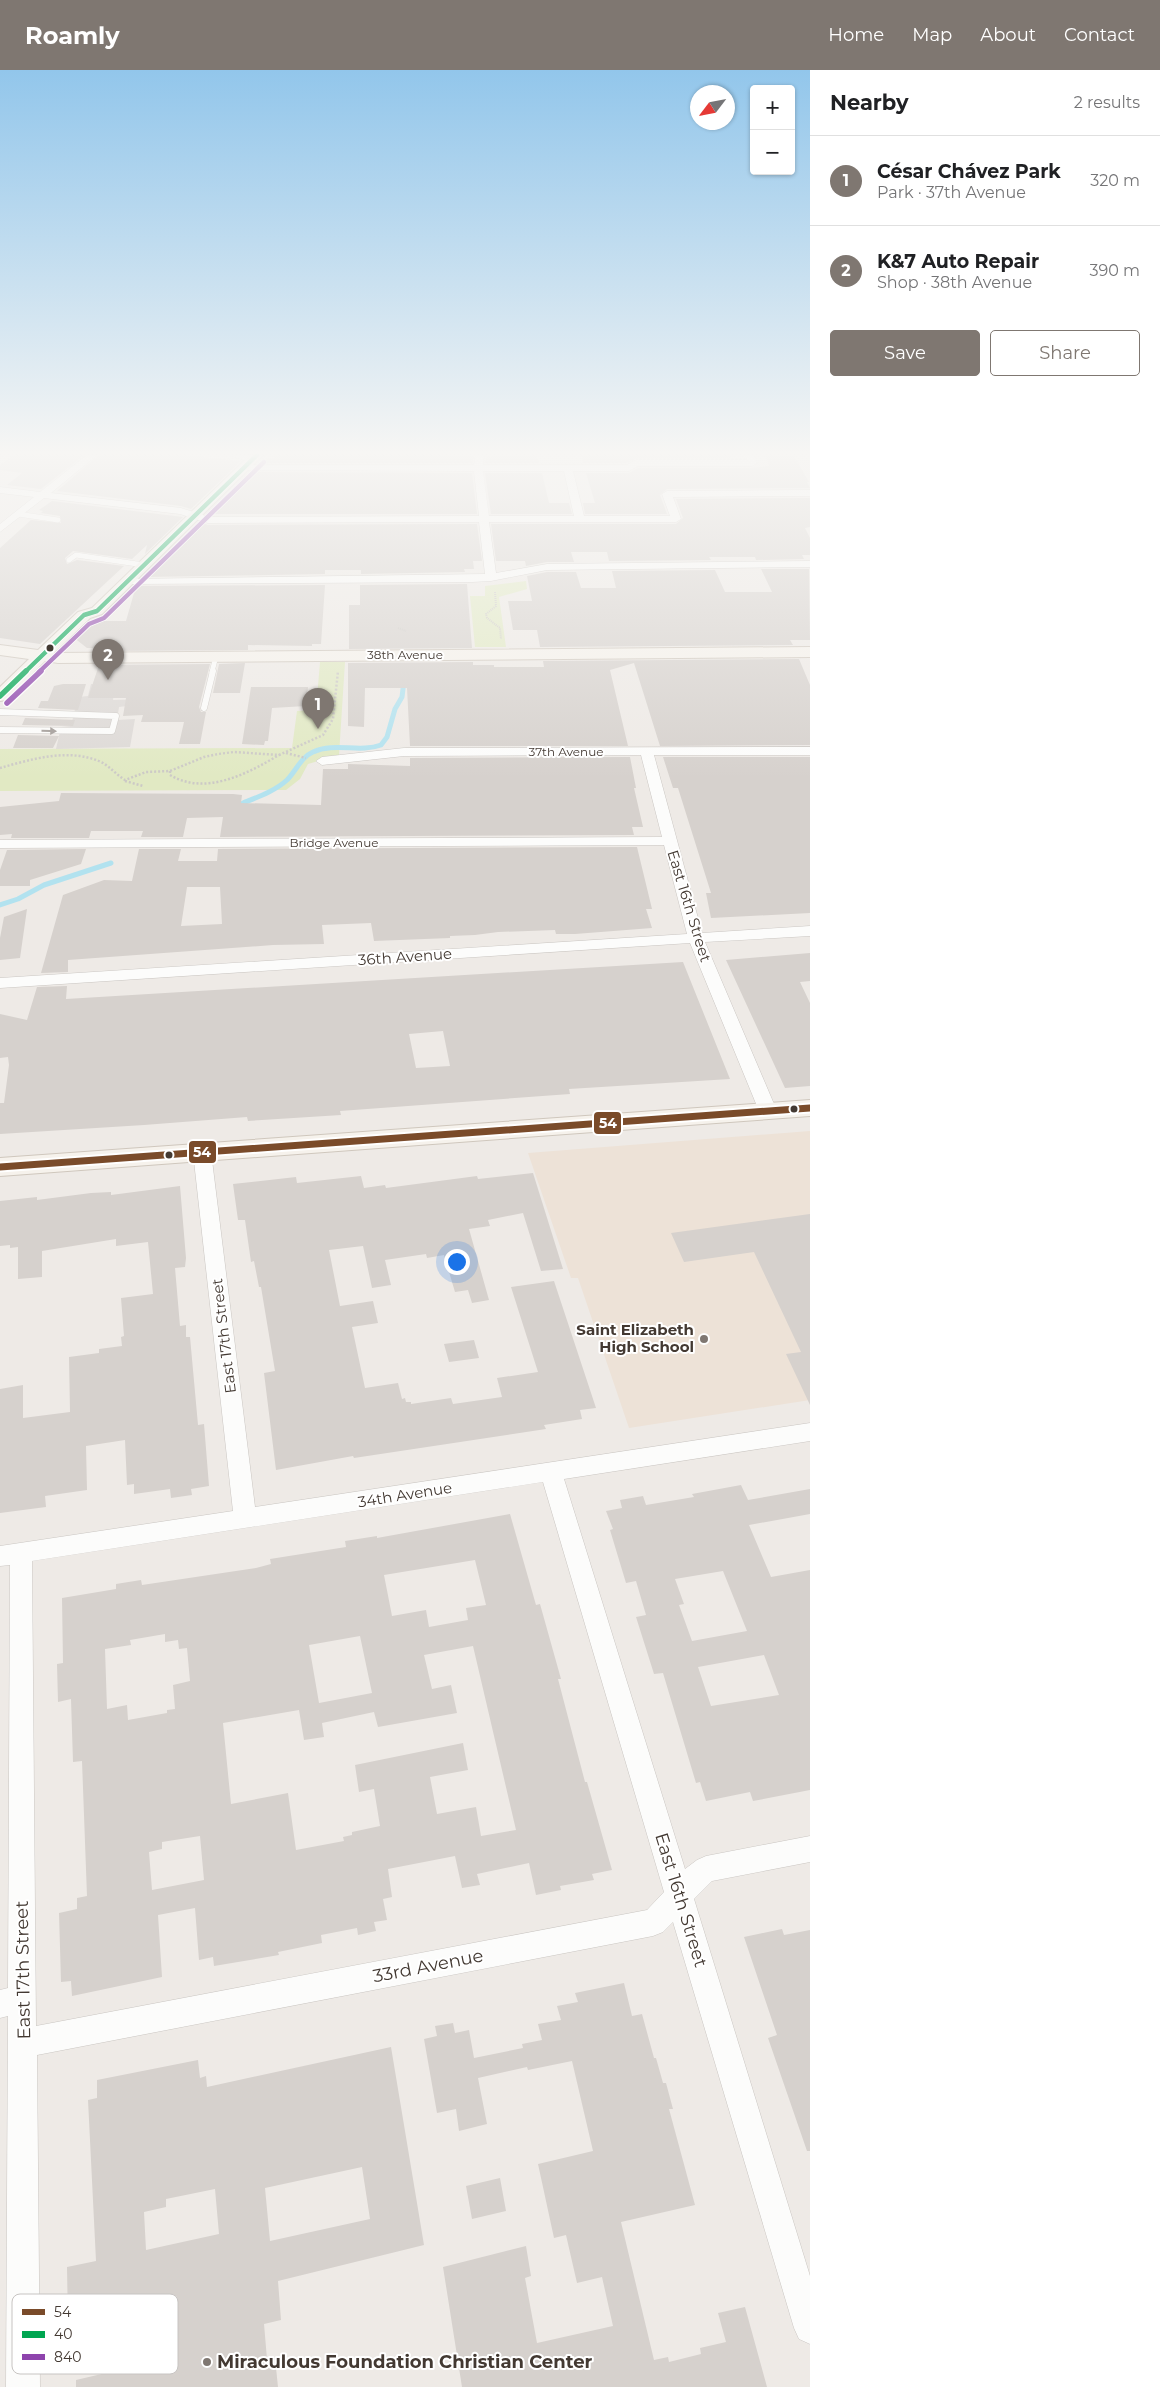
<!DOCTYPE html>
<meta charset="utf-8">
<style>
body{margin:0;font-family:Montserrat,sans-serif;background:#f6f6f6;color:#202124}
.controls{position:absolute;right:15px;top:15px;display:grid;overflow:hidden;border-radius:5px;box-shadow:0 1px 4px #0004}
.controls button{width:45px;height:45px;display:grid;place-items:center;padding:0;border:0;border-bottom:1px solid #e0e0e0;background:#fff;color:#202124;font:25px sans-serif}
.compass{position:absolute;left:690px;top:15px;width:45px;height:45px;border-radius:50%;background:#fff;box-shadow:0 1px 4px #0004;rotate:238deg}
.you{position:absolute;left:456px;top:1191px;width:18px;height:18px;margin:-12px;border:4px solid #fff;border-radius:50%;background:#1a73e8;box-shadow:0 0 0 8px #1a73e833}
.badge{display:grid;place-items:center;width:32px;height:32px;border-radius:50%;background:#7f7771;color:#fff;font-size:16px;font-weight:700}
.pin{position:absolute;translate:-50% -41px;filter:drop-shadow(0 1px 2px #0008)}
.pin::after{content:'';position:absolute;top:26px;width:18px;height:15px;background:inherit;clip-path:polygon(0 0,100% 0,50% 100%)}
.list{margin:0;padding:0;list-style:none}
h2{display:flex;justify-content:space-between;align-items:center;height:65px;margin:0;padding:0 20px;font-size:21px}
h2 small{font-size:16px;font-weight:400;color:#757577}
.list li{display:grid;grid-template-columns:32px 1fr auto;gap:15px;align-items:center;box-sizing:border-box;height:90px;padding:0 20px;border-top:1px solid #e0e0e0}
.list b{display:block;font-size:19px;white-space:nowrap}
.list p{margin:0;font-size:16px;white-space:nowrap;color:#757577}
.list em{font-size:16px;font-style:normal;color:#757577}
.actions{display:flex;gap:10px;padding:15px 20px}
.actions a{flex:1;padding:11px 0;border:1px solid #7f7771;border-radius:5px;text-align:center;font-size:18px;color:#7f7771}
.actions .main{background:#7f7771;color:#fff}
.map{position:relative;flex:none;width:810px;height:2317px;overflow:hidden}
header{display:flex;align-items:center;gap:30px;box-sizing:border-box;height:70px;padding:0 25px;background:#7f7771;color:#fff}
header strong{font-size:24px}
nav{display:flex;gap:28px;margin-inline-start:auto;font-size:18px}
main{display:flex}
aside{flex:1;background:#fff}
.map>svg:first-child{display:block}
.education{fill:#ede2d7}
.green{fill:#e1e9c3}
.parking{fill:#ddd9d6}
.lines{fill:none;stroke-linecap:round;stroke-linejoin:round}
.stream{stroke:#b2e2ef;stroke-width:5}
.building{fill:#d6d1cd;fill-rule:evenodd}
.lane-far1-casing{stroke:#cac6c2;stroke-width:5.5}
.lane-casing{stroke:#cac6c2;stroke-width:7}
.street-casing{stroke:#cac6c2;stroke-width:1}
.secondary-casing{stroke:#cfc7bd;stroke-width:2}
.path-far1{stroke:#ccc9c6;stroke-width:2;stroke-dasharray:1 1;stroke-linecap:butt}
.path{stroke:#ccc9c6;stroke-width:2.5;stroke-dasharray:2 2;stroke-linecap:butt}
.lane-far1{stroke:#fcfcfb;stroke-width:5}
.lane{stroke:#fcfcfb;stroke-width:6}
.street{fill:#fcfcfb;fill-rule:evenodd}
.secondary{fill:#f6f2ec;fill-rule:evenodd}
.bus-1-casing{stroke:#fff;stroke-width:11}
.bus-2-far1-casing{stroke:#fff;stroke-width:6}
.bus-2-casing{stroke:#fff;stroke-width:8}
.bus-3-far1-casing{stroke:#fff;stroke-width:6}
.bus-3-casing{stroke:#fff;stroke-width:8}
.bus-1{stroke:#7a4b2a;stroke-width:7}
.bus-2-far1{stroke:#00a651;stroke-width:4.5}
.bus-2{stroke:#00a651;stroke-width:5.5}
.bus-3-far1{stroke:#8e44ad;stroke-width:4.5}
.bus-3{stroke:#8e44ad;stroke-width:5.5}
.oneway{fill:#a09a96}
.bus-dot{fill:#433932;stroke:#fff;stroke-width:2}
.poi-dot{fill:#7f7771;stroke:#fff;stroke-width:2}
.labels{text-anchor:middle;stroke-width:4;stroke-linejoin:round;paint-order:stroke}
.far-street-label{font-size:12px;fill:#433932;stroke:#fff}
.street-label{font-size:15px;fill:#433932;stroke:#fff}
.poi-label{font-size:15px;font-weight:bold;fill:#433932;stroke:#fff;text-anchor:end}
.near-street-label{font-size:18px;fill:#433932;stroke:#fff}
.near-poi-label{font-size:18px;font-weight:bold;fill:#433932;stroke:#fff;text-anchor:start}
.key{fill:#fff;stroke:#c7c4c2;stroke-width:1}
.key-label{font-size:14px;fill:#433932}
.line-badge{stroke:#fff;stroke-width:2}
.badge-label{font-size:14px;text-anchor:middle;font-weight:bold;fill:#fff}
</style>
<header>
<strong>Roamly</strong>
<nav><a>Home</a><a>Map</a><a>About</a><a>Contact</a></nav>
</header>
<main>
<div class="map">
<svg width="810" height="2317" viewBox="0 0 810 2317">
<rect width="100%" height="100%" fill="#eeeae6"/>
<path class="education" d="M810 1061V1330L629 1358 578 1208H571L528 1083Z"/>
<path class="green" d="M526 511 527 519 499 527 506 577H475L470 526H485V516Z
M320 592H345L339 685 308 694 300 709 286 720 0 721V679L292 678 297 641 316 640Z"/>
<path class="parking" d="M91 614H115L113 630 144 629 127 636 119 637 117 650 135 649 130 677 56 679 61 657 71 656 78 627 88 626Z"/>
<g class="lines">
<path class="stream" d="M243 733C258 727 275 721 287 710 296 701 301 687 313 682 335 672 359 683 381 675L387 667 395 639 402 627 404 611
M0 835 18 829 44 815 111 793"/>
</g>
<path class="building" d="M14 385H84L41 419 7 415 22 403 0 400V395Z
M99 385H185L241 391 191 439 181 436 57 421Z
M275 385H438L474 386 472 393H263L268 388H274Z
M537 385 539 393H485L486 387Z
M581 385H731V388H636L627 393H583Z
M766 385 794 386 809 412H807L810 418 667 419 660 425 667 444H585L583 433H595L586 403H629L638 398H752L769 396Z
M249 402 472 403 477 444H206Z
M485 403H542L549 433H569L572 444H491Z
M810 428V457L805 458 810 468V485H802L804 489 756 490 755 487H709L711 490 609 491 607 482H571L574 492H547L526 496 525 491H496L491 454H676L683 448 676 429Z
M52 431 183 447 145 484 147 475 132 489 73 481 65 488 67 494 77 490 124 496 40 574 0 568V478L31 450 61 453 60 446 41 443 43 441 39 440Z
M198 452 208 455 477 454 482 491H473L474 499H464L465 502 361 504V500H325V504L142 507Z
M761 499H809L810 570H790L793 575 540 577 537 560H513L508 531H532L527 506 547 502H576L581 518H616L612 501 715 500 725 522H772Z
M467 514 472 578 349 579V535H360V515Z
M325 515 321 574H312V576L248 575V580L103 581 104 578H87L73 567 90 551H126L136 516Z
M799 589 810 615V675L660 676 634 593 610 600 628 676H410L407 618H365L364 657 348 656V593L473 592V595H494V597H544L543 591Z
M245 593 240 623H213L219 594Z
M210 594 199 637 201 642H206L200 674H179L184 652H141L143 645 123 646 126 628H88L99 595Z
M63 614H86L78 640 38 638 41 631H48L54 616Z
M251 617H308L306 636 272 638 268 671H265L264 675 242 674Z
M25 648 75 650 73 656 22 655Z
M18 665 59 666 53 678H13Z
M630 687 636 718H634L643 757H632L634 765 220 767 223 747 187 748 183 767H141L143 761H91L89 768H11L12 764 0 765V737L59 731 61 723 233 724 242 725 241 733 321 735 323 699H348V694L410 696V688Z
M663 687H810V843L711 848 706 823H711L678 718H673Z
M637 777 652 839H646L652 858 575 864H556L555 860 498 862 475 865 450 866V868L374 871 371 853 322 855 324 874 273 875 68 890V902L41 903 63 825 104 810 132 811 139 779H181L178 791H217L218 779ZM187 817H220L222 854 181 856Z
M86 779 81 794 30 810V816H0V800L7 780Z
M27 839 20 888 0 890V868L4 847Z
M810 883V911L800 912 810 933V1016L785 1018 726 890Z
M683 892 730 1009 569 1019 570 1024 340 1041 341 1045 248 1051 247 1047 144 1055 0 1064V1033H4L9 995 8 987 0 988V944L27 950 37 917 67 916 66 929ZM443 961 450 996 416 998 409 964Z
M533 1103 563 1199 541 1201 523 1143 488 1150 490 1156 469 1159 489 1230 472 1233 468 1220 455 1222 444 1185 427 1188 426 1184 385 1190 391 1215 372 1218 363 1176 329 1180 340 1236 373 1231 378 1253 352 1257 365 1318 398 1313 402 1329 405 1328 406 1332H411V1334L451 1328 453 1334 502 1327 497 1308 538 1302 511 1217 554 1211 596 1338 580 1340 582 1349 544 1355 546 1359 354 1388 353 1386 276 1400 264 1303 275 1301 261 1217H259L254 1191 251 1192 245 1150H238L233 1114 296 1107 297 1113 361 1106 364 1118 385 1115 386 1118 477 1106 478 1109Z
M180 1116 186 1188 185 1197 175 1198 180 1256 186 1255V1267H190L198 1355 204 1354 209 1416 191 1419 192 1425 171 1428 170 1419 134 1424V1414L127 1415 125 1370 86 1376 87 1420 45 1426 46 1437 0 1443V1319L23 1315V1348L70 1342 69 1287 99 1283V1279L122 1276 121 1267 124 1266 121 1228 153 1224 148 1172 116 1176V1169L42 1181V1207L18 1209V1177L10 1178V1175L0 1176V1131L37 1127V1130L91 1123 111 1122V1125Z
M810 1144V1335L786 1284 801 1282 754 1182 684 1192 671 1163Z
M474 1270 479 1288 449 1292 444 1274Z
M741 1415 748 1430 810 1419V1444L749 1455 771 1507 810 1500V1720L753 1731 750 1722 706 1731 700 1712 696 1713 663 1603 654 1604 636 1547 646 1545 636 1511 626 1513 610 1460 613 1459 606 1441 622 1438 620 1430 643 1426 646 1435 694 1427 692 1424ZM723 1501 747 1561 692 1571 679 1535 684 1534 675 1509ZM764 1585 779 1625 711 1636 698 1597Z
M510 1444 536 1535 540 1534 561 1609H558L585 1712H587L612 1800 592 1804 594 1810 560 1816 561 1820 536 1825 529 1793 477 1804 480 1815 462 1818 455 1786 388 1799 392 1827 383 1829 387 1850 374 1852 376 1861 358 1865 357 1858 321 1865 322 1873 278 1882 279 1885 214 1896 213 1887 199 1890 195 1838 158 1845 162 1907 72 1926 71 1911 61 1912 59 1843 77 1839V1828L87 1826 82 1691 73 1692 71 1629 58 1632 57 1594 63 1593 62 1528 116 1519V1514L141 1510 142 1515 256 1498 271 1494 270 1489 346 1477 345 1471 377 1466V1468ZM475 1490 486 1535 466 1538 468 1550 429 1557 426 1540 392 1546 384 1505ZM165 1564V1572L178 1570 179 1579 187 1578 190 1611 173 1615 175 1639 167 1640V1643L128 1650 127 1635 107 1639 105 1579 131 1575 130 1570ZM360 1566 372 1623 319 1633 309 1575ZM473 1576 516 1760 481 1766 476 1737 437 1744 430 1707 468 1700 463 1673 355 1695 359 1722 374 1719 380 1756 352 1762V1765L343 1767 344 1771 296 1780 288 1723 231 1734 223 1653 299 1640 304 1670 324 1667 322 1653 374 1642 378 1657 457 1643 451 1615 432 1619 424 1585ZM200 1766 204 1810 152 1820 149 1782 162 1779V1772Z
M782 1859 784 1865 810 1860V2081H807L768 1968 777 1965 744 1867Z
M624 1913 632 1946 642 1944 654 1988H656L663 2013H666L673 2039H669L695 2135 621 2152 654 2290 668 2287 669 2292 701 2284 700 2278 726 2272 718 2243 745 2237 767 2317H462L443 2197 526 2176 531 2206 525 2208 537 2273 613 2256 602 2207 577 2213 566 2165 554 2168 538 2094 593 2081 572 1991 528 2000 527 1997 478 2008 487 2054 459 2061 456 2039 437 2043 424 1969 437 1966 435 1956 453 1953 455 1963 469 1960 474 1988 523 1978 522 1974 542 1970 538 1954 561 1950 557 1936 578 1932 575 1923Z
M391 1977 424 2175 278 2211 281 2250 264 2254 267 2289 275 2288 278 2317H76V2310L140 2295 139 2287 175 2279 173 2242 166 2243 165 2232 68 2255 67 2197 96 2191 88 2030 97 2028V2010L198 1990 200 2008 206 2006 207 2017ZM362 2097 370 2149 270 2171 265 2118ZM215 2119 219 2164 146 2180 144 2142 166 2137V2129Z
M500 2108 506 2141 472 2149 466 2116Z"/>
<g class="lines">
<g class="lane-far1-casing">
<path id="lane-far1" d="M18 444 58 450
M69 490 76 485 144 495
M212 602 216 586"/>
</g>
<g class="lane-casing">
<path id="lane" d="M204 638 213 601
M0 642 116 646 112 661 0 660"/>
</g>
<g class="street-casing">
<path id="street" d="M87 385H97L51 423 181 438 209 447 479 446 474 401 240 400 238 398 243 395H474L476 385H484L483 395H627L636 390H747L746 385H754L757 393 752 396H638L629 401H573L584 446H670L662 424 667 421 810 420V426L673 427 681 449 676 452H489L496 503 547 494 810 491V497L547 500 491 511 472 512 128 514 123 511 124 509 485 504 479 452 208 453 180 444 44 428 0 462V454L34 427 0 423V417L40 422ZM483 401H564L574 446H489Z
M231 385H257L260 387C253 392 238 390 231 385Z
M810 677V685H654L702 863 810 856V866L705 872 777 1041 774 1045 768 1047 762 1045 759 1041 690 873 0 918V908L687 864 664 775 0 778V770L662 767 641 685 404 686 322 695 316 691 322 687 404 678Z
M202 1076 208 1078 211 1082 255 1437 810 1353V1371L564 1409 685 1799 697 1790 706 1786 810 1766V1792L712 1811 694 1829 810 2206V2274L799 2269 794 2258 673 1852 663 1862 653 1866 37 1985 40 2317H6L8 1946 0 1948V1920L8 1918 10 1495 0 1496V1476L233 1441 193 1082 196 1078ZM543 1412 664 1822 647 1840 36 1956 32 1491Z"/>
</g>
<g class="secondary-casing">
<path id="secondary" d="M250 385H263L102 544 90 548 54 583 810 577V587L58 593 45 591 6 630 0 631V617L29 589 0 585V575L38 580 78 542 92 538Z
M810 1030V1046L0 1106V1088Z"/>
</g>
<path class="path-far1" d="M495 522 496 536 486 544 487 548 500 558 501 569
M398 558 406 561"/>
<path class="path" d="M286 683 306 688
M0 698C32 689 71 677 103 693 111 698 117 705 125 710L146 702 170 701 204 687 218 684 234 682 279 685 323 665 333 649 338 601
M170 701V705C205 726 247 704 279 685
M125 711 143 716"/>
<use href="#lane-far1" class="lane-far1"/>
<use href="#lane" class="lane"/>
<use href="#street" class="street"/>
<use href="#secondary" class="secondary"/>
<g class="bus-1-casing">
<path id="bus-1" d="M0 1097 810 1038"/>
</g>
<g class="bus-2-far1-casing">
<path id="bus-2-far1" d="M25 602 84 545 97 541 257 385"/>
</g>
<g class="bus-2-casing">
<path id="bus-2" d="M0 626 26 601"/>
</g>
<g class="bus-3-far1-casing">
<path id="bus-3-far1" d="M39 602 89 554 104 548 264 392"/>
</g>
<g class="bus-3-casing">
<path id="bus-3" d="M7 633 41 601"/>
</g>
<use href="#bus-1" class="bus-1"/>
<use href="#bus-2-far1" class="bus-2-far1"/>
<use href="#bus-2" class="bus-2"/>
<use href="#bus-3-far1" class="bus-3-far1"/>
<use href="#bus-3" class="bus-3"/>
</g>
<defs><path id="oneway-solid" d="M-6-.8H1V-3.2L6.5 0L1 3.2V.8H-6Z" transform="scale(1.25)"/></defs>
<use class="oneway" href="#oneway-solid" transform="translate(49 661) rotate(1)"/>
<linearGradient id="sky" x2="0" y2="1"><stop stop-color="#92c6eb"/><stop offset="0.54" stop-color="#f7f6f4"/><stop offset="1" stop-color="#f7f6f4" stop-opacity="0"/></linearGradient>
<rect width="810" height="709" fill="url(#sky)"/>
<g class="bus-dot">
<circle cx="50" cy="578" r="4.5"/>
<circle cx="794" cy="1039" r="4.5"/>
<circle cx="169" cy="1085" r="4.5"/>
</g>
<g class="poi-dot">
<circle cx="704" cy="1269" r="5"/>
<circle cx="207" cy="2292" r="5"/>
</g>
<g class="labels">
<g class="far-street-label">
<text x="405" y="589">38th Avenue</text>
<text x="566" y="686">37th Avenue</text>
<text x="334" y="777">Bridge Avenue</text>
</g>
<g class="street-label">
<text transform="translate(689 836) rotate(73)" y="5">East 16th Street</text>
<text transform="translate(405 887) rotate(-4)" y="5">36th Avenue</text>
<text transform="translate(224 1266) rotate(-97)" y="5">East 17th Street</text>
<text transform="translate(405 1425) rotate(-9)" y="5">34th Avenue</text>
</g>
<g class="poi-label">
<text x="694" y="1265">Saint Elizabeth<tspan x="694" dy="17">High School</tspan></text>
</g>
<g class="near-street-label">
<text transform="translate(681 1830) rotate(73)" y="6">East 16th Street</text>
<text transform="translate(428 1896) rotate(-11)" y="6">33rd Avenue</text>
<text transform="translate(23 1900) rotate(-91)" y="6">East 17th Street</text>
</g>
<g class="near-poi-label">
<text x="217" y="2298">Miraculous Foundation Christian Center</text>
</g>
</g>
<rect x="12" y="2224" width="166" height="80" rx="8" class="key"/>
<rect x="22" y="2239" width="23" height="6" fill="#7a4b2a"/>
<rect x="22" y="2261" width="23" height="7" fill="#00a651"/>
<rect x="22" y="2284" width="23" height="6" fill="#8e44ad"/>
<g class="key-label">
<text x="54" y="2247">54</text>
<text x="54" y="2269">40</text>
<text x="54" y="2292">840</text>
</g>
<g class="line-badge">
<rect x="593" y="1041" width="29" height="24" rx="5" fill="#7a4b2a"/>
<rect x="188" y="1070" width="29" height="24" rx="5" fill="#7a4b2a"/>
</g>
<g class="badge-label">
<text x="608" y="1058">54</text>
<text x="202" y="1087">54</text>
</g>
</svg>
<div class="controls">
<button>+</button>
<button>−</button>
</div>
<svg class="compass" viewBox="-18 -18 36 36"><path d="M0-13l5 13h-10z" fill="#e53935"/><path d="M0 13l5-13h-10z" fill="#757577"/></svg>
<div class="you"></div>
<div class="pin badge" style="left:318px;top:659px">1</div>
<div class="pin badge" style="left:108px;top:610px">2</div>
</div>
<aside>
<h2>Nearby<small>2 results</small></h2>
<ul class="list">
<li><span class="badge">1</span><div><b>César Chávez Park</b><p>Park · 37th Avenue</p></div><em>320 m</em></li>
<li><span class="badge">2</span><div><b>K&amp;7 Auto Repair</b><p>Shop · 38th Avenue</p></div><em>390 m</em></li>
</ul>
<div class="actions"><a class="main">Save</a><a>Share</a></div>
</aside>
</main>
